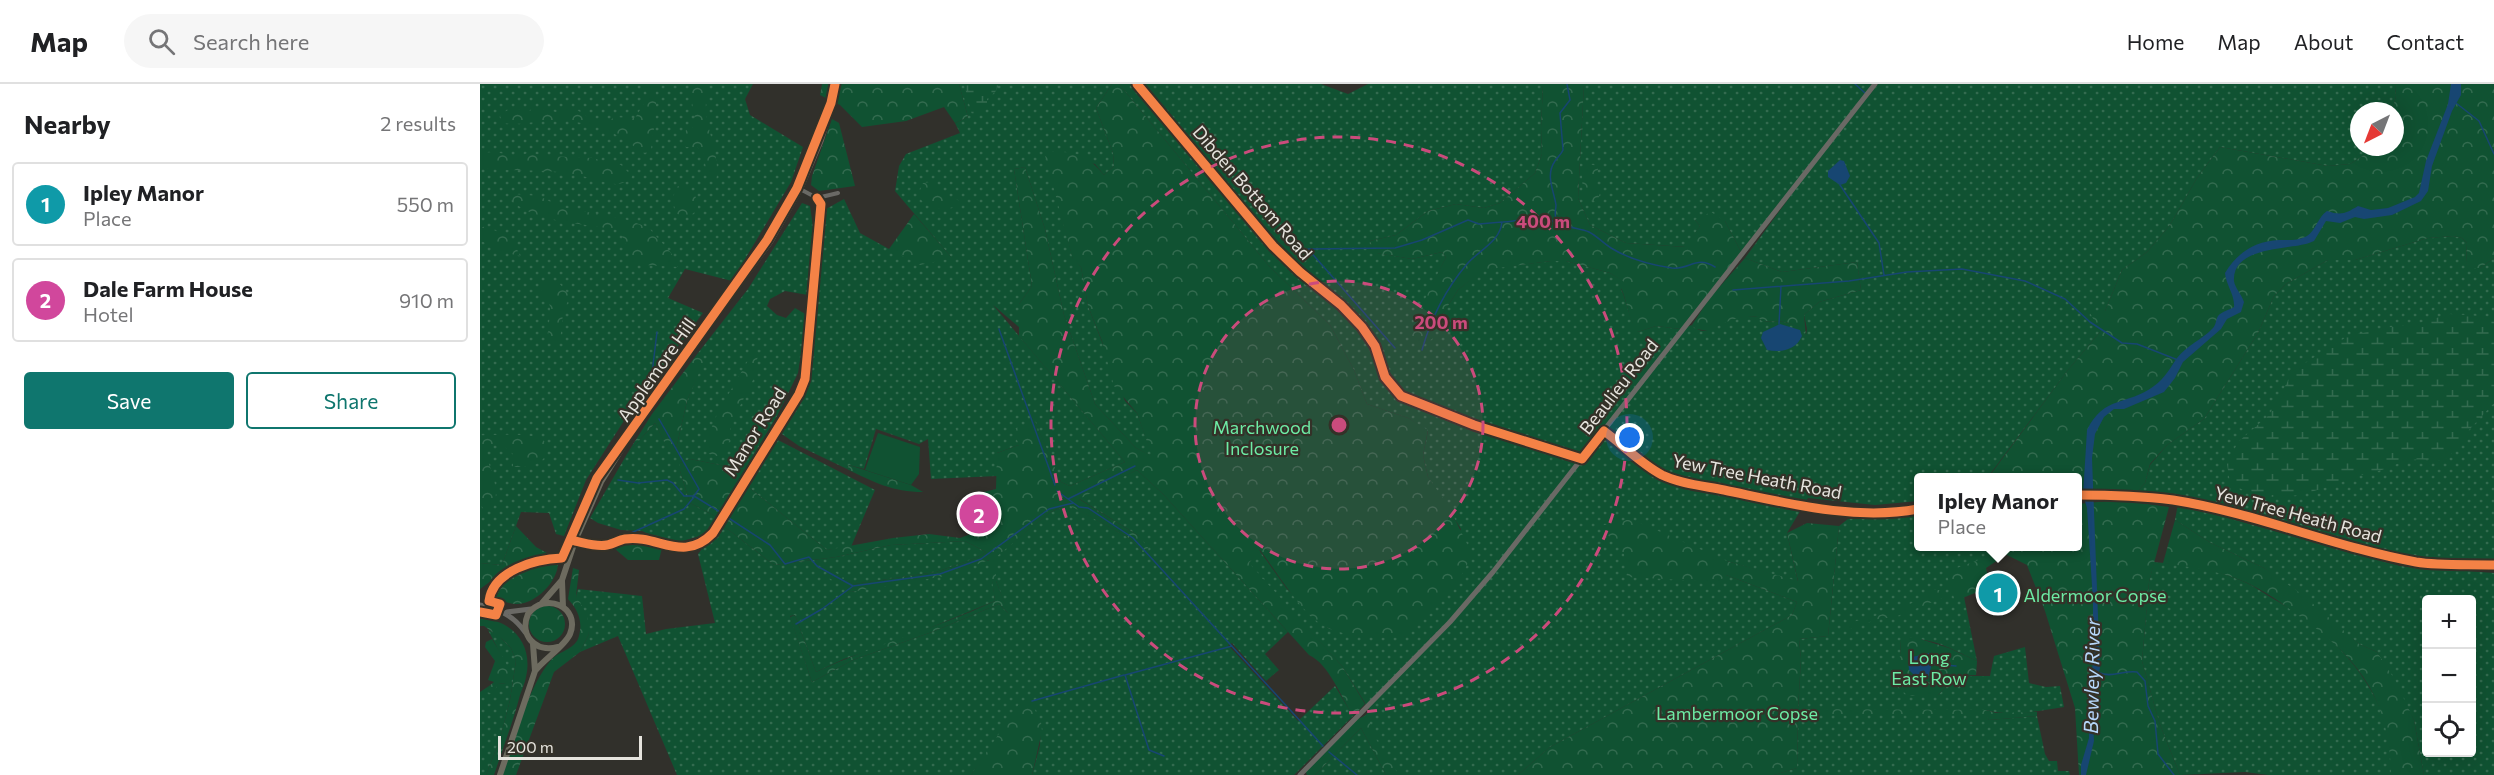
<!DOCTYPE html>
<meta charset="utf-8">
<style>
body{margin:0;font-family:Commissioner,sans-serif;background:#f6f6f6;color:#202124}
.controls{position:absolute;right:18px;bottom:18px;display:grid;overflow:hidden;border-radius:6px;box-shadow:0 6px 24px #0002}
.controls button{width:54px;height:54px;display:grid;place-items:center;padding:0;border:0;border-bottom:2px solid #e0e0e0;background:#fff;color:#202124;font:30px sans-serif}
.compass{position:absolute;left:1870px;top:18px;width:54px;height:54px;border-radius:50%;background:#fff;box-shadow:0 6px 24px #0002;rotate:222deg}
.scale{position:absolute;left:18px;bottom:15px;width:144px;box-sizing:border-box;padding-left:6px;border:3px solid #e6e4de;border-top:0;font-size:16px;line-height:21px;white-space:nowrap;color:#e6e4de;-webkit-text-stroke:4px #343128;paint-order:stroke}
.you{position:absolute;left:1150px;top:354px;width:21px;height:21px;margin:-15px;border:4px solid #fff;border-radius:50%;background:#1a73e8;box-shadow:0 0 0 9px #1a73e833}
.badge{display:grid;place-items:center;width:39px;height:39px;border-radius:50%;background:#0f766e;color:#fff;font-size:20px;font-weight:700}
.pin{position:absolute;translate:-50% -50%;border:3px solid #fff;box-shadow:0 2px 6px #0006}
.popup{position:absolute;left:1434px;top:389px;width:168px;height:78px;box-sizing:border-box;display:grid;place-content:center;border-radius:6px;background:#fff;filter:drop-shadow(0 2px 4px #0005);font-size:20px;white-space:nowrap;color:#757577}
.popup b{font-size:22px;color:#202124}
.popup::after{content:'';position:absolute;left:50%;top:100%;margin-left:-12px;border:12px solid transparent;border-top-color:#fff}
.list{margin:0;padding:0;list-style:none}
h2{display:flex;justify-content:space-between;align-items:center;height:78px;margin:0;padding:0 24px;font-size:26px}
h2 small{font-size:20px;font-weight:400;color:#757577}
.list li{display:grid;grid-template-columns:39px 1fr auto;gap:18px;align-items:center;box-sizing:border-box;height:84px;margin:0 12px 12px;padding:0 12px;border:2px solid #e0e0e0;border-radius:6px}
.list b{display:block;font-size:22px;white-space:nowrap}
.list p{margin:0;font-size:20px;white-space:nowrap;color:#757577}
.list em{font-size:20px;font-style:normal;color:#757577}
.actions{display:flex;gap:12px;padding:18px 24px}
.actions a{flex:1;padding:14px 0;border:2px solid #0f766e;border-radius:6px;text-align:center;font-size:21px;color:#0f766e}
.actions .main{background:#0f766e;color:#fff}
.icon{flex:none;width:33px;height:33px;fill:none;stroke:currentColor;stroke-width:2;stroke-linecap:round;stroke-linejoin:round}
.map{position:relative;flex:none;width:2014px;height:691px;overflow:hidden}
header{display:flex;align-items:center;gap:36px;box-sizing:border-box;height:84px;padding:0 30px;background:#fff;border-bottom:2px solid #e0e0e0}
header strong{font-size:28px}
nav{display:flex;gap:33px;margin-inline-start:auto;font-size:21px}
.search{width:420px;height:54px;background:#f6f6f6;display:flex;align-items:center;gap:15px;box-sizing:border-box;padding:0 21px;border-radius:33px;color:#757577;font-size:22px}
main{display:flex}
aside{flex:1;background:#fff}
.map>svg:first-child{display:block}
.grass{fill:url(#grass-dots);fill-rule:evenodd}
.forest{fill:url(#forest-crowns)}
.wetland{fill:url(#wetland-marsh)}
.park{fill:#105232}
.water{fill:#174672}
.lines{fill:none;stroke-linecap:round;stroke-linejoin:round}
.stream{stroke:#174672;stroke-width:1.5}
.minor{stroke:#6a6965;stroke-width:4}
.tertiary{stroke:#6a6965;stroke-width:5}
.primary{stroke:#6d6b5f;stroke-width:6}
.cycleway-casing{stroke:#343128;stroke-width:13}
.cycleway{stroke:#f48246;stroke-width:9}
.ring{fill:none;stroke:#cb4b7c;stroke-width:3;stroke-dasharray:10 8}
.labels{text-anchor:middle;stroke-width:4.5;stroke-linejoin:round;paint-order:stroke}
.street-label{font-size:18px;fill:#e6e4de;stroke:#343128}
.park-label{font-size:18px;fill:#6deca5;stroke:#343128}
.water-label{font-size:20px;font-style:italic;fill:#b6d7fb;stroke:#343128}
.centre{fill:#cb4b7c;stroke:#343128;stroke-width:3}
.ring-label{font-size:18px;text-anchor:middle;font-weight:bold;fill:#cb4b7c;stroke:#343128;stroke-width:4.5;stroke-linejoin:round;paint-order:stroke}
</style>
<header>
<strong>Map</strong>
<div class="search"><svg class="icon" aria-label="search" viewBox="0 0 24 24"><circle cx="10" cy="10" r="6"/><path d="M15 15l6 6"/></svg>Search here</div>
<nav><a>Home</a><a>Map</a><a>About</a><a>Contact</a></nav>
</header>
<main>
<aside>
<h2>Nearby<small>2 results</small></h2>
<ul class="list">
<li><span class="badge" style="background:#0f9aa8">1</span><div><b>Ipley Manor</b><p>Place</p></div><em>550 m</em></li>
<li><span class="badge" style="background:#d1479c">2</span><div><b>Dale Farm House</b><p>Hotel</p></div><em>910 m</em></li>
</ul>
<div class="actions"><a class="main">Save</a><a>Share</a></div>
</aside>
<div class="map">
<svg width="2014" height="691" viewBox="0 0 2014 691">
<defs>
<pattern id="grass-dots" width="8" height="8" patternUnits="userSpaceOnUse" patternTransform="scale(1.5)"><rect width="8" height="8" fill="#105232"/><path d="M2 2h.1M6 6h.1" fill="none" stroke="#336b4f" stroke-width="1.8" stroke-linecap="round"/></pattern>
<pattern id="forest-crowns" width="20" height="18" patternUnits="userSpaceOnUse" patternTransform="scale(1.5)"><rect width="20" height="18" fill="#105232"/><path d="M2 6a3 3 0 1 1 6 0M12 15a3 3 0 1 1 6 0" fill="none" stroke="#336b4f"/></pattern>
<pattern id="wetland-marsh" width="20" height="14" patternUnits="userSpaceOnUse" patternTransform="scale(1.5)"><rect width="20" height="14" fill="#105232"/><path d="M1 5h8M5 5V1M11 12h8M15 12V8" fill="none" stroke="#336b4f"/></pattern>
</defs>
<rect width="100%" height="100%" fill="#31302b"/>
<path class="grass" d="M0 0H273L265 15 270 31 323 63 311 98 252 197 205 185 188 214 223 229 156 318 106 396 84 452 76 450 69 429 41 428 22 481 0 479Z
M479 0H632L616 24 633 69 634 82 624 91 615 80 565 68 593 175 601 183 608 222 645 317 657 329 673 373 656 364 615 320 584 231 565 145 545 83 534 85 552 202 539 220 540 244 513 221 645 378 590 402 581 398 555 338 539 361 517 369V392L451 395 448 355 439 360 396 345 384 385 369 381 367 385 319 362 299 348 324 311 327 271 346 125 364 115 380 149 409 165 471 173 415 107 419 82 426 70 480 49 475 39 488 33Z
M639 0H841L868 10 888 0H1063L1061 44 1062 70 1055 89 1020 119 1004 124 976 120 948 127 916 151 890 157 897 169 932 175 962 168 966 173 943 221 957 239 978 206 1003 185 1071 177H1086L1130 189 1147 199 1141 205C1148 220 1148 233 1158 248L1176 242 1201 245 1212 241C1225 255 1236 240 1248 236 1258 232 1269 233 1279 233L1282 237C1301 238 1315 235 1326 251L1327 245 1324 231 1339 218 1381 206 1377 178 1302 188 1265 174 1323 95 1398 0H1915L1916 12 1912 27H1879V63H1897L1870 80 1848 82 1740 63 1717 94 1690 141 1667 168 1642 186 1625 227 1620 248 1588 286 1508 393 1438 394V417L1395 421 1328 414 1307 449 1318 498 1247 477 1246 491 1317 518 1312 531 1070 663 1038 691H913L881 635 890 627 862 582 768 480 779 466 807 505 848 544 874 551 924 553 981 445 948 393 943 371 948 347 928 334 887 320 874 286 850 241 789 182Z
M1104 0H1393L1261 168 1245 137 1215 136 1220 142 1206 163 1146 159 1110 141 1098 114Z
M322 119 330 122 334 150 328 211 305 207 290 215 287 222 297 231 306 234 315 224 327 231 318 289 297 332 265 386 210 375 200 379V387L210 419 237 433 224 451 198 458 184 457 162 447 141 446 118 439 110 434 147 370 175 339 189 367 196 365 207 317 223 277 218 269 268 205Z
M1973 152 1982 154 1987 159 1986 179 2000 184 2014 174V477L1938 475 1761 429 1658 407 1665 399 1670 381 1687 361 1724 335 1778 249 1794 212 1806 200 1848 176H1875L1948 154Z
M296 355 395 406 371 463 347 466 266 401Z
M657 386 683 410 808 548 785 570 799 586 786 597 752 559 748 561 818 637 855 602 873 632 814 691H552L560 661 561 638 507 669 491 691H197L138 552 100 568 109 550 96 512 98 505 162 512 166 550 186 545 235 539 218 470 241 440 294 481 356 473 411 461 485 457 506 468 496 474 456 488 374 500 351 487 371 508 510 476 515 517 418 557 364 575 336 588 315 531 310 532 332 598 373 576 452 548 519 520 528 529 516 497 515 473 569 429 588 420 649 454 663 469 659 452 598 414Z
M1698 420 1920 482 2014 489V691H1944L1934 636 1897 568 1879 560 1784 484 1731 459 1695 436ZM1946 516H1992V668H1946Z
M1438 429V462L1507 463 1521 468 1475 516 1484 513 1497 577C1474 566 1445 549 1420 557L1421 572 1458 611 1477 592H1510L1514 572 1545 563 1549 599 1566 603 1580 602 1584 623C1559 627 1530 633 1506 626H1318L1321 575 1319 555 1348 552 1359 442 1368 435Z
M1674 478C1702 480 1734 485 1760 496 1771 500 1782 508 1792 514 1845 544 1889 585 1908 645 1912 659 1911 676 1911 691H1788L1765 688 1700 691 1679 638 1662 577 1669 498Z
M8 546 17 550 31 564 36 577 30 616 20 655 6 691H0V608L9 602 8 608 18 600 26 599 22 573Z
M1318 630H1506L1509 636 1557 632 1565 670 1569 677H1577L1578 687H1589L1590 691H1294L1317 684Z
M881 644 906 691H835Z"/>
<path class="forest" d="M164 0H174C179 23 174 42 171 65L165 69C154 63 144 55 133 49 123 43 91 36 79 36 60 36 42 42 23 39L20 32C29 22 38 25 50 27L53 23 76 28 91 22 108 33 130 38 133 33 155 34 168 13Z
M209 0H229C227 9 225 19 226 28 228 51 241 74 236 98L232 97 226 84 223 69 217 63H206L203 54 206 46 216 42Z
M342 0H479L488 33 475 39 464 23 426 37 382 43 360 21 340 11Z
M632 0H639L789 182 850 241 874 286 887 320 928 334 948 346 943 371 948 393 969 423 992 470C977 506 953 528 924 553 899 554 874 554 850 545 824 535 797 488 780 466L769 479 862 582 885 620 873 632C861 613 849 580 829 571L683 410 657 386 599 415 659 452 669 465 663 469 649 454 587 420 569 429 516 473V497L529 530 519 520 452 548 373 576 332 598 310 533 315 531 336 588C394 561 457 544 515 517L509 476 465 492 371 508 346 492 351 486 374 500 456 488 496 474 506 468 485 457 411 461 356 473 294 481 241 440 266 401 347 466 413 454 449 450 480 454 517 440 500 409 516 405 517 369 539 361 533 346 555 337 581 398 590 402 645 378 539 252V220L552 202 534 85 545 83 565 145 584 231 615 320 656 364 672 372 657 329 634 302 622 257 608 222 601 183 593 176 564 68C593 67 605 68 624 91L634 82 633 69 616 24Z
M1063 0H1104L1098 114 1110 141 1146 159 1205 163 1220 142 1215 136 1231 128 1245 137 1261 168 1201 245 1176 242 1158 248 1151 244 1153 240C1147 227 1147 217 1141 204L1146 199 1130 189 1086 177H1071L1003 186 978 206 957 239 952 255 937 264 931 254V243L966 173 962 168 932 175 896 169 890 157 916 151 948 127 976 120 1004 124 1020 119 1055 89 1062 70 1061 44Z
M1915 0H2014V174L2000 184H1991L1986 179 1987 159 1982 154 1973 152 1948 154 1875 176H1848L1806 200 1794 212 1778 249 1724 335 1687 361 1670 380 1665 399 1658 407 1598 408V394H1508L1588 286 1620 248 1609 227H1625L1642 186 1667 168 1690 141 1717 94 1740 63 1848 82 1870 80 1897 63H1915V27H1912L1916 12Z
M352 35 359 39 375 102 339 107 331 101 332 92Z
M13 68 39 72 48 69 68 72 112 74 141 81 152 92 150 96C134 105 123 96 106 93 97 91 88 89 79 88 52 85 27 88 0 83V69Z
M1107 80 1119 82 1114 98 1122 103 1117 118 1103 113 1102 91Z
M450 98 458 100 463 110 480 117 477 121C465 129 444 125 438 111L443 99Z
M200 102C213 107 218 111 218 125L209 133 197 130 193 119 195 103Z
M34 110 59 112 81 123 144 135 168 143 191 169 198 183 149 180 150 169 139 146C110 140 46 138 31 114Z
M434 130 472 174 440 181 409 165Z
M6 142C23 151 32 152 40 172L19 167 0 156V144Z
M1265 174 1302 188 1377 178 1381 206 1339 218 1324 231 1326 252C1315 235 1301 238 1282 237L1278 233C1258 232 1246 237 1229 247L1216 245 1212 241 1229 215Z
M62 198 79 199 90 212 83 229 80 258 75 262 69 258C65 241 78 218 61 208Z
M273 268 278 271 273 296 250 342V356L241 370 234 373 225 367 224 362 238 328Z
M218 269 224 277 207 317 196 365 189 368 175 339 147 370 172 330Z
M0 351C14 352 52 348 63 356 65 357 66 361 66 364 68 382 46 383 33 383V370L22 361H6L4 366C10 385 23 408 11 427L4 426 0 419Z
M210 375 265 386 237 433 210 419 200 387V379Z
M369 381 431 401 443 408C413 408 393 398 367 385Z
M1638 416 1689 423 1669 498 1662 577 1679 638 1700 691H1599L1595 624 1565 527 1547 481 1521 468 1518 476 1506 484 1510 503 1475 517 1466 488 1520 468 1507 463 1598 462V420Z
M1151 435 1247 477 1318 497 1307 449 1327 439 1359 442 1348 552 1319 555 1321 575 1318 625 1506 626 1516 629 1557 628V632L1509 636 1505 630H1318L1317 684 1294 691H1038L1070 663 1312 531 1317 518 1246 491 1239 498 1147 493 1144 470 1120 442Z
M1695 436 1731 459 1784 484 1823 511 1879 560 1897 568 1915 596 1934 636 1944 691H1911C1910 613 1877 572 1815 529 1799 517 1779 503 1760 496 1736 486 1708 483 1683 479Z
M36 442 56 463 67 469 33 481 0 505V479L22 481Z
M145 458 182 464 179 476H148L134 464Z
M70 478 78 479C78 497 56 520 37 520 29 520 21 516 13 515 25 489 45 486 70 478Z
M93 484 99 486 96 512 107 531 109 550 100 568 74 588 36 691H22C35 655 47 605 71 576 79 567 96 565 99 552 103 537 98 526 88 515Z
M1449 506H1461L1465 508V513L1415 533 1398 535 1367 546 1362 545 1364 541C1391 531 1430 528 1449 506Z
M49 540a18 18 0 1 1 36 0a18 18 0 1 1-36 0Z
M4 534C35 539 53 562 46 593 45 599 42 605 40 611 33 638 23 664 14 691H6L20 655 30 616 36 577 31 564 22 555 4 542H0V535Z
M1434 553 1469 564 1497 577 1496 591 1477 592 1458 611 1428 612 1413 598 1410 578 1421 572 1420 556Z
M12 555C20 569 33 585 30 602L26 599 18 600 13 610 7 608 9 602 14 598 8 596 15 577 5 563 6 558Z
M550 616 561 638 562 647 552 691H491L541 617Z
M887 631 894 652 919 691H906L881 644 835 691H827L825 686 878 635Z"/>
<path class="wetland" d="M484 0H519L516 7 507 15V22L496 32 492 31Z
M1970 230 2014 233V319L1989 346 1980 362 1963 377C1949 376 1936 374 1922 378 1916 380 1910 383 1905 385 1896 388 1886 389 1878 392 1833 407 1795 427 1750 399L1747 380 1758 358 1789 331 1814 286 1868 252 1911 243 1933 241Z"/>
<path class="park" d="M398 349 440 363 439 390 431 401 385 386Z"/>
<path class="water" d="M1971 0H1981V11L1972 27 1952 82 1948 107 1941 117 1912 131 1884 135 1875 133 1860 139 1846 137 1834 157 1829 159C1809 166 1752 162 1754 197 1755 204 1762 211 1764 218L1761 228 1747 235 1741 245 1703 278 1695 294 1684 308 1644 325H1634L1624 333 1615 350 1612 374 1620 584 1612 619 1614 657 1606 691H1601V681L1609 654 1608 615 1613 578V517L1607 424 1603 411 1607 346C1624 311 1647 322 1674 302 1685 294 1690 284 1697 274 1707 261 1723 255 1733 244 1736 241 1736 235 1738 232 1742 227 1750 226 1754 223 1755 211 1746 201 1745 189 1757 169 1775 157 1799 156 1809 156 1817 157 1827 152 1836 146 1838 133 1847 127 1862 132 1866 129 1878 122L1891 126 1908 124 1935 113 1939 109 1946 77 1968 20Z
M1360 76 1364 77 1370 92 1366 99 1360 101 1348 93V87Z
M1300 240 1320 246 1322 252C1316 266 1301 269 1287 266L1281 254 1283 248Z
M1449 569 1453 575 1448 595H1438L1429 586 1428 574Z"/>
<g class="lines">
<path class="stream" d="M1087 0 1090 16 1080 29 1083 66C1081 71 1077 73 1075 77 1065 91 1074 107 1076 121 1076 126 1074 130 1076 134 1083 145 1098 143 1109 148 1117 152 1123 159 1131 164 1149 175 1171 181 1192 184 1210 186 1216 171 1235 183
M1375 0 1385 9
M1976 19 1999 37 2014 70
M1360 101 1399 159 1404 191
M1023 138C1051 138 1057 120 1082 145L1087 144
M1253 206 1369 197 1427 188 1482 185 1545 197 1585 215 1610 238 1642 259 1657 260 1698 276
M1299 240 1301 202
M519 245 575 401
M915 264 828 165 915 164 942 156 988 136 999 140 1022 138C1020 158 999 166 987 180 965 206 951 234 942 266
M170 306 177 248
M179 335 219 405 214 412 240 428
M138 396 158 399 187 396 193 399 204 412H214
M577 407 599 423 608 424 653 454 843 662
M588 415 655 382
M247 433 290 461 305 480 329 473 337 482 373 502 460 490 501 475 569 425 593 419
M151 449 204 425 214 413
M316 540 342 525 373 502
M1453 580 1476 582
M1620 589C1631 594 1644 586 1657 588L1665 597 1668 622 1675 637 1678 670 1694 691
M552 617 644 591
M849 668 877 691
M684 672 669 666 645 591 752 562"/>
<path class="minor" d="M337 114 358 109
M95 457C106 460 117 463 128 461 134 460 139 456 145 455 178 451 204 480 233 449L319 310 325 295 341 120 337 114 320 105
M8 523C14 492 37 482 65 475"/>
<path class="tertiary" d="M657 0 793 162 820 188 861 221 882 243 895 262 905 293 921 312 994 341 1102 375
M1124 347C1143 361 1161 380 1182 391 1201 400 1224 402 1244 406 1307 419 1375 437 1438 425
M1598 411C1630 411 1661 412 1693 416 1776 429 1854 463 1936 478 1961 482 1989 480 2014 481
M0 521C20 526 33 531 45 548
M27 528 51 525
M820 691 970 538 1013 488 1395 0"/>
<path class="primary" d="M82 497 83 523
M62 519 82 496 95 457 121 398 163 331 290 158 320 105 341 56 358 0
M55 587C64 575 85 562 90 550 101 523 65 507 48 530 39 551 55 569 78 563
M20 691 55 587 53 560"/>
<g class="cycleway-casing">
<path id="cycleway" d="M657 0 793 162 820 188 861 221 882 243 895 262 905 293 921 312 994 341 1102 375 1124 347C1143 361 1161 380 1182 391 1201 400 1224 402 1244 406 1307 419 1375 437 1438 425
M1598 411C1630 411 1661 412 1693 416 1776 429 1854 463 1936 478 1961 482 1989 480 2014 481
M95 457C105 459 116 463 127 461 133 460 139 456 145 455 178 450 203 480 233 449L319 310 325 295 341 120 337 114
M0 528 16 531 20 520 9 517C13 486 56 475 82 474L117 394 287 156 317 104 351 19 355 0"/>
</g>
<use href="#cycleway" class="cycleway"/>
</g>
<circle cx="859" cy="341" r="144" fill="#cb4b7c" fill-opacity=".12"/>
<g class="ring">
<circle cx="859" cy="341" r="144"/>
<circle cx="859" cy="341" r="288"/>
</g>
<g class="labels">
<g class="street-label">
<text transform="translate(772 109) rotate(49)" y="6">Dibden Bottom Road</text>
<text transform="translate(177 286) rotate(-55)" y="6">Applemore Hill</text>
<text transform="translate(1139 303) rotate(-52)" y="6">Beaulieu Road</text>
<text transform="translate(275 348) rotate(-58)" y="6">Manor Road</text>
<text transform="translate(1277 393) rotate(11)" y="6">Yew Tree Heath Road</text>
<text transform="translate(1818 431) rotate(15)" y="6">Yew Tree Heath Road</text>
</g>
<g class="park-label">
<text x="782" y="350">Marchwood<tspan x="782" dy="21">Inclosure</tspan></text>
<text x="1615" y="518">Aldermoor Copse</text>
<text x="1449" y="580">Long<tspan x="1449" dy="21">East Row</tspan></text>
<text x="1257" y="636">Lambermoor Copse</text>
</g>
<g class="water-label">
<text transform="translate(1612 592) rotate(-89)" y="7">Bewley River</text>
</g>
</g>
<circle cx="859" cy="341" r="9" class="centre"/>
<g class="ring-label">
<text x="1063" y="144">400 m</text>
<text x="961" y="245">200 m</text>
</g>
</svg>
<div class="controls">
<button>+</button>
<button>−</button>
<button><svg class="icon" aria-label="locate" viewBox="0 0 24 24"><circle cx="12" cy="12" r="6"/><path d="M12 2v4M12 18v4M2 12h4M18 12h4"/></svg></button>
</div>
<svg class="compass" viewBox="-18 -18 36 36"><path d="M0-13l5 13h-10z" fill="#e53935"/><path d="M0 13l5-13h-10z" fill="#757577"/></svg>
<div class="scale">200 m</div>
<div class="you"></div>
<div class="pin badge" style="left:1518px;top:509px;background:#0f9aa8">1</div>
<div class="popup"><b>Ipley Manor</b>Place</div>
<div class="pin badge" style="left:499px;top:430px;background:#d1479c">2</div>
</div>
</main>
